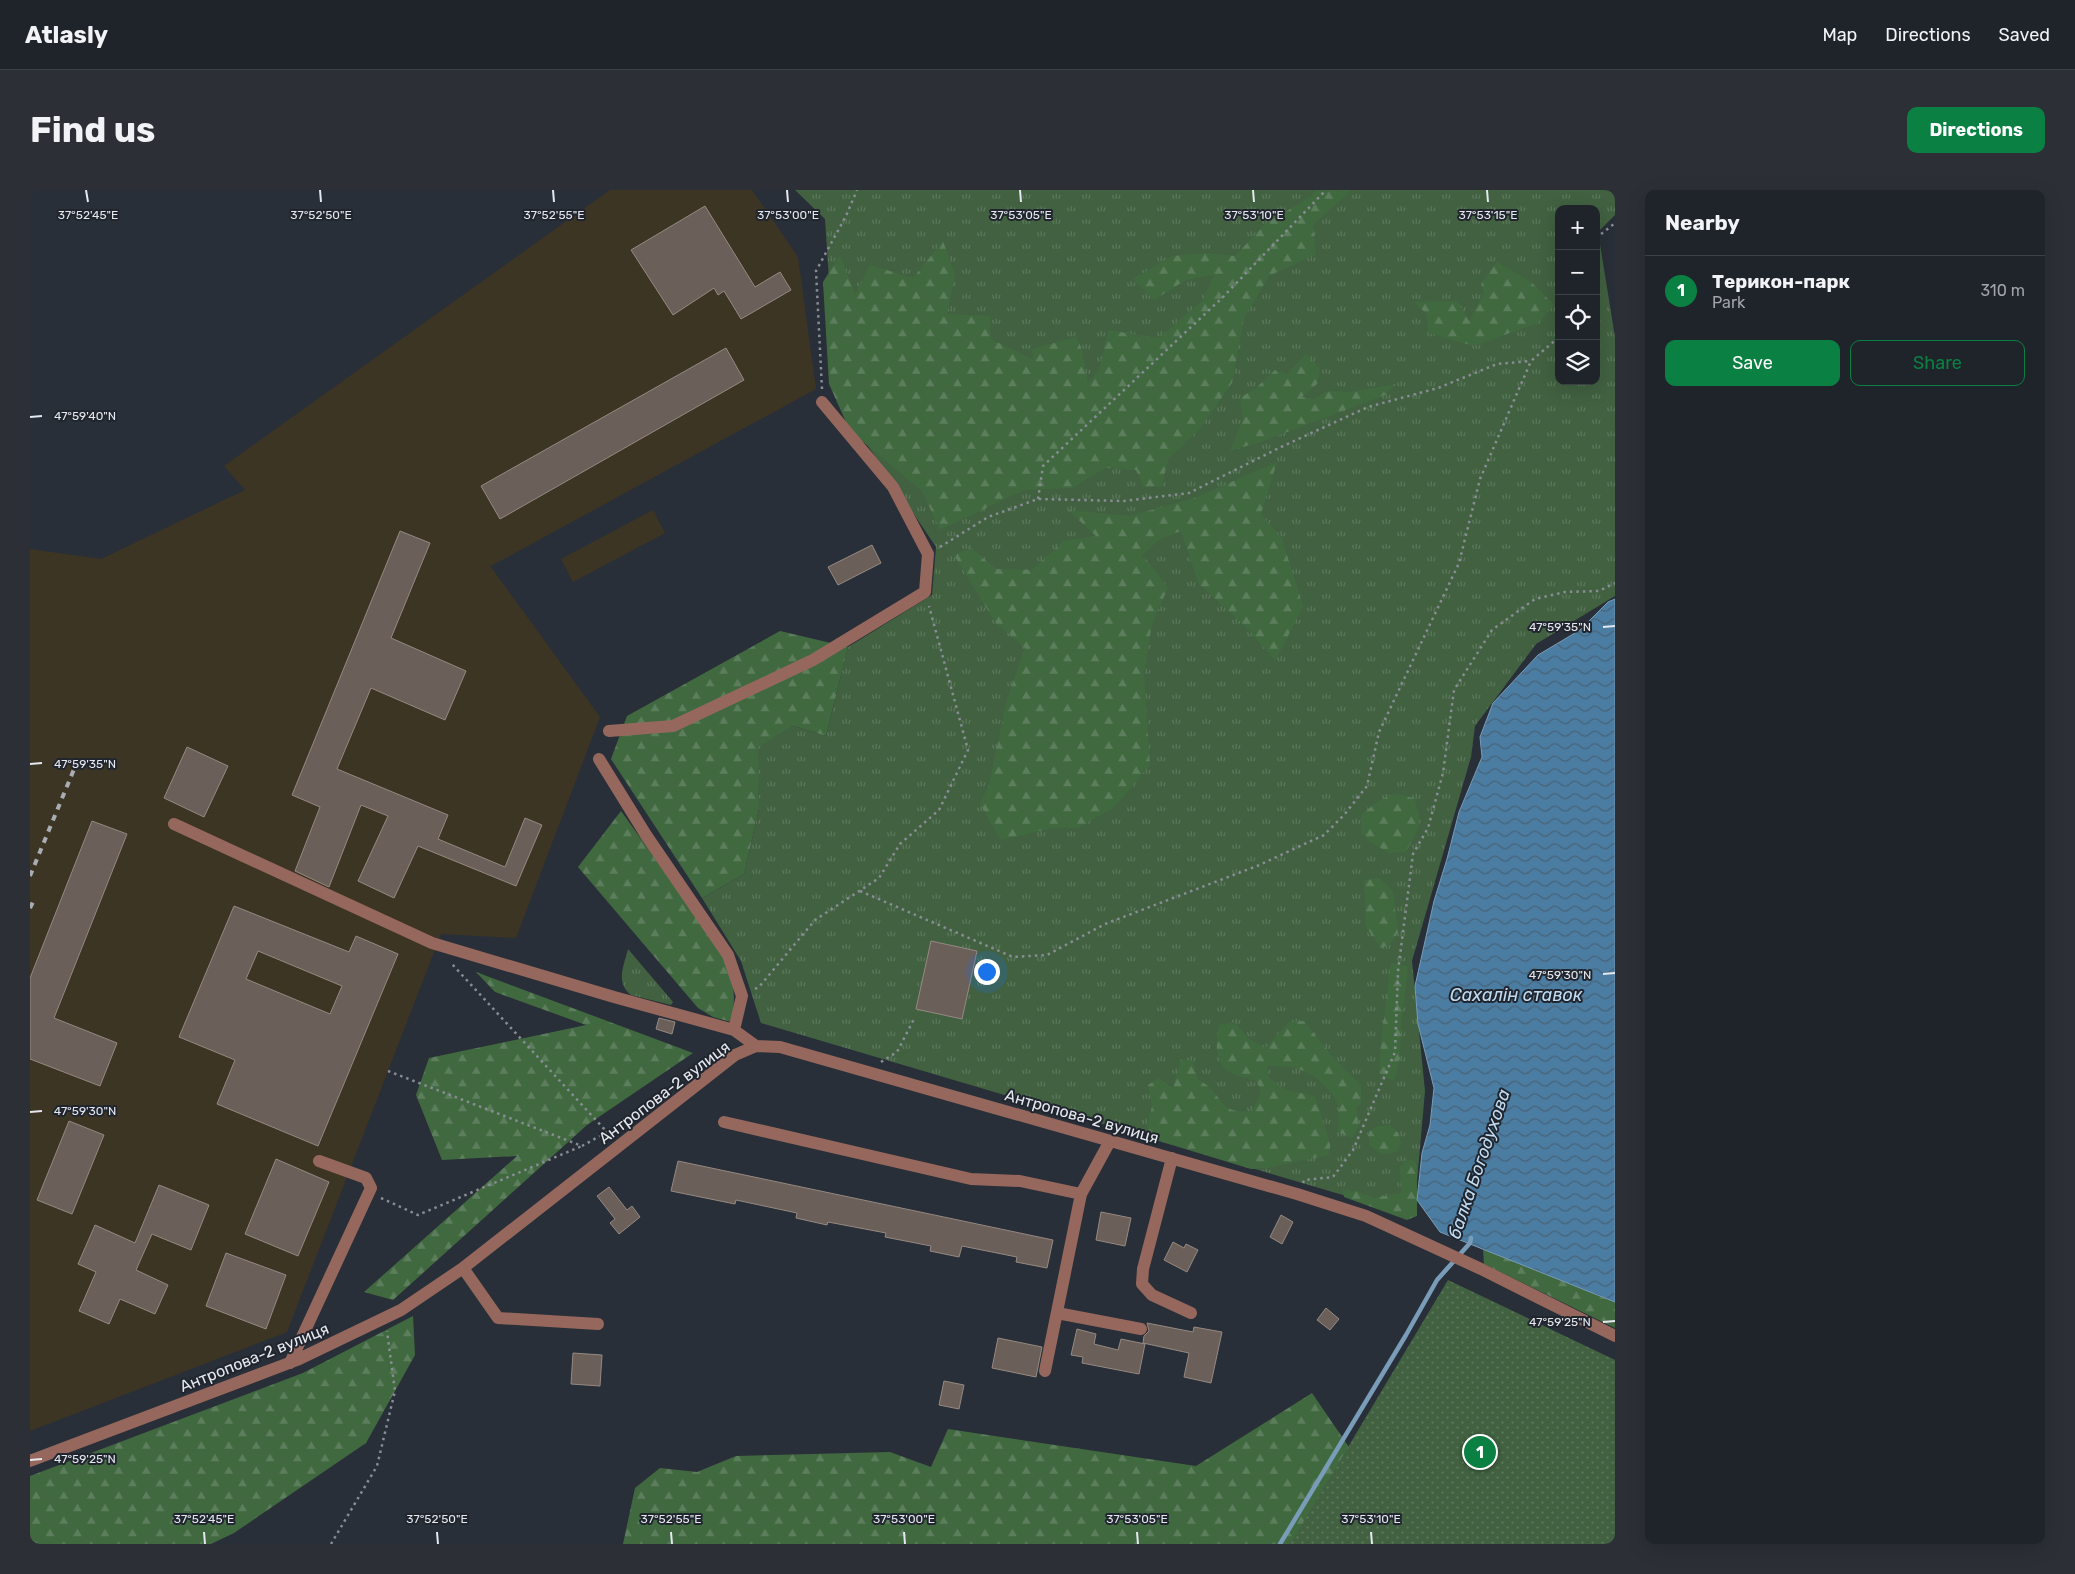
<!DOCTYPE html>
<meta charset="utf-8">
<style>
body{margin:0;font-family:Rubik,sans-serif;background:#2c2f36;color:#f1f3f6}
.controls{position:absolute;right:15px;top:15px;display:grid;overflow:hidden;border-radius:10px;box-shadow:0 5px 20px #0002}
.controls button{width:45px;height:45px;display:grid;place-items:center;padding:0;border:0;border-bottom:1px solid #3c4047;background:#1f232a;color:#f1f3f6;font:25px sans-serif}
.you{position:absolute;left:956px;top:781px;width:18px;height:18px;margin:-12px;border:4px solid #fff;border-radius:50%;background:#1a73e8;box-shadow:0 0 0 8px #1a73e833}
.badge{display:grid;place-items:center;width:32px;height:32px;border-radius:50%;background:#0b8043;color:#fff;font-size:16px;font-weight:700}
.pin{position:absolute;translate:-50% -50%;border:2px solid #fff;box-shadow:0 1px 5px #0006}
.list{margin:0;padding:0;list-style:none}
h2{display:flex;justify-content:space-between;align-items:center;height:65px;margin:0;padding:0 20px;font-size:21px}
h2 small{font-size:16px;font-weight:400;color:#a1a4a8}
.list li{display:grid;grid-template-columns:32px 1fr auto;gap:15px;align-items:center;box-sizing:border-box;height:70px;padding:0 20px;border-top:1px solid #3c4047}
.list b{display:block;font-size:19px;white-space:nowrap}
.list p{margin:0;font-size:16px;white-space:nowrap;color:#a1a4a8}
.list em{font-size:16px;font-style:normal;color:#a1a4a8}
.actions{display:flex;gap:10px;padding:15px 20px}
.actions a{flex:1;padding:11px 0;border:1px solid #0b8043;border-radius:10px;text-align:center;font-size:18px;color:#0b8043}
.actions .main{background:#0b8043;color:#fff}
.icon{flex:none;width:28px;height:28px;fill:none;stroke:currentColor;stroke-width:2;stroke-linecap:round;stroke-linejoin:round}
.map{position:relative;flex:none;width:1585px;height:1354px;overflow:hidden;border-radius:10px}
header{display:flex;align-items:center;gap:30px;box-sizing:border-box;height:70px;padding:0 25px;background:#1f232a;border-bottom:1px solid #3c4047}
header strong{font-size:24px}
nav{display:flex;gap:28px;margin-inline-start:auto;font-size:18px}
.intro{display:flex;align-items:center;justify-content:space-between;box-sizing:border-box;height:120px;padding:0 30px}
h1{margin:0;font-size:35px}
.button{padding:12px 22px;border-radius:10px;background:#0b8043;color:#fff;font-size:18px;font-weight:700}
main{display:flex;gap:30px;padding:0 30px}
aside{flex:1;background:#1f232a;border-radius:10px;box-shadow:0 5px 20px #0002}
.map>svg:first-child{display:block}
.industrial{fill:#3d3524}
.grass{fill:url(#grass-tufts);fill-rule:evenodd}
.forest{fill:url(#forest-firs)}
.park{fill:url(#park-dots)}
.water{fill:url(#water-waves);stroke:#799cb8}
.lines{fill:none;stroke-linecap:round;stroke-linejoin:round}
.stream{stroke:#799cb8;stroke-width:4.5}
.building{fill:#6b5f59;stroke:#968982;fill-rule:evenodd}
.path{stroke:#888d95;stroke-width:2.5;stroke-dasharray:2.5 4;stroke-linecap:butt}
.minor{stroke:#96685d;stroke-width:12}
.rail{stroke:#a8acb3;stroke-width:4;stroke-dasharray:6 6;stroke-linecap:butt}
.ticks{fill:none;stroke:#e5e8ef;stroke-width:2}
.labels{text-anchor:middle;stroke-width:4;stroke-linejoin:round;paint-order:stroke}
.street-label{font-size:16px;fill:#e5e8ef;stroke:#20252e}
.water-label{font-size:18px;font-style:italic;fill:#c0dcf3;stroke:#20252e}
.ticks-label{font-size:12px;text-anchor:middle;fill:#e5e8ef;stroke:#20252e;stroke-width:4;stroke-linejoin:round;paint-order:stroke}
</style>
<header>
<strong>Atlasly</strong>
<nav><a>Map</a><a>Directions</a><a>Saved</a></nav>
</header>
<div class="intro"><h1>Find us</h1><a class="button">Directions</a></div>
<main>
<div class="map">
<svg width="1585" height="1354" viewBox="0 0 1585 1354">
<defs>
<pattern id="grass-tufts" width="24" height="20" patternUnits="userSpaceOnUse" patternTransform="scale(1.25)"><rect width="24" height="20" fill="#416140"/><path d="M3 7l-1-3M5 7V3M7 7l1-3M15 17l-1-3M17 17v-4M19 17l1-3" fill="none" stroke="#5c785c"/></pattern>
<pattern id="forest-firs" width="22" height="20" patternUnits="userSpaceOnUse" patternTransform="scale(1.25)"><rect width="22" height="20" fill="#416940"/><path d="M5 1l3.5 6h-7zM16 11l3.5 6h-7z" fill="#5c7e5c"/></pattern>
<pattern id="park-dots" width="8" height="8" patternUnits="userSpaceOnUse" patternTransform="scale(1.25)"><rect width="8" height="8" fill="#416140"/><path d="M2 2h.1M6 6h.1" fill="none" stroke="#5c785c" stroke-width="1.8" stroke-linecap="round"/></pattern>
<pattern id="water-waves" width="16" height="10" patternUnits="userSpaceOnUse" patternTransform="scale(1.25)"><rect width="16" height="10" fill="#4b7ca1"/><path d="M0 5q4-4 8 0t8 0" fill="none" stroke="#486479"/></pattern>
</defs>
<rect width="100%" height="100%" fill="#292f38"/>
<path class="industrial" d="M580 0H722L768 67 786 199 461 376 458 373 570 527 486 748 411 744 257 1142 0 1241V359L71 369 215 300 194 276Z
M623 320 635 343 543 392 531 369Z"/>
<path class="grass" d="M765 0H1585V25L1568 42 1585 147V406L1506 454 1445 536 1441 567 1382 771 1395 901 1384 1026 731 833 711 771 672 708 714 684 729 619 727 557 764 536 796 546 818 457 902 405 906 357 807 210 795 29ZM1529 19H1566V191H1529Z
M598 759 643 812 641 815 601 805C585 792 594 776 598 759Z"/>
<path class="forest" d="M1285 0H1321L1283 35 1286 64 1239 86 1214 128 1202 193 1169 240 1138 269 1132 296 1114 297 1106 280 1075 278 1042 298 994 300 910 340 892 301 820 241 799 194 793 92 810 65 825 105 840 75 883 88 913 51 925 85 917 124 960 126 961 149 1004 170 1001 159 1047 147 1052 160 1058 193 1069 180 1078 140 1129 148 1173 110 1184 85 1156 90 1124 110 1103 89 1142 66 1176 63 1205 66 1235 34 1282 6Z
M1467 72 1501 92 1524 115 1508 133 1444 156 1398 143 1397 124 1383 112 1428 111 1439 131 1454 103 1451 94Z
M1276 164 1290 179 1287 194 1272 207 1284 209 1297 201 1319 202 1366 194 1355 205 1236 250 1200 261 1213 230 1210 208 1227 197 1245 180 1257 184Z
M1247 272 1231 324 1252 349 1273 417 1245 471 1218 439 1169 394 1151 341 1130 349 1111 366 1116 369 1138 398 1122 433 1114 483 1120 575 1084 617 1048 638H1023L971 650 950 614 959 595 977 509 995 458 965 432 924 365 941 358 966 379 1002 380 1033 351 1066 346 1038 320 1099 326 1162 309Z
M750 441 818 457 796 546 764 536 728 557 729 619 714 684 672 708 581 569 597 526Z
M1365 604 1384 608C1394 637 1389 636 1376 662L1359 663 1339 651 1331 643V625L1350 610Z
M591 621 696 767C703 791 707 807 701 832L683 827 668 818 548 677Z
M1349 688 1363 701 1368 743 1360 754 1351 758 1336 737 1334 690Z
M1361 773 1378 776 1371 838 1370 868 1364 891 1349 883 1351 852Z
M446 782 663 863 557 935 363 1110 334 1102 487 966 412 970 386 905 399 868 556 835 465 802Z
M1274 831 1306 871 1331 895V913L1326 918 1329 935 1322 948 1308 942C1308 933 1310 923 1308 915 1306 908 1301 903 1297 898 1278 878 1263 876 1237 876L1238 887 1256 900 1285 906 1300 954 1299 965 1237 978 1221 979 1119 948 1117 937 1122 916 1118 895 1128 888 1143 898 1151 869 1163 871 1168 890C1194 901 1185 925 1221 921L1228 910 1231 900 1226 891C1218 887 1211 887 1203 884 1184 876 1185 852 1189 835L1204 832 1219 849 1235 858 1259 832Z
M1360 935 1368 943 1371 953 1366 962 1352 964 1339 955V942L1345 937Z
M1377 969 1385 971 1387 976V1026L1377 1030 1314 1007 1313 1000 1327 1001 1344 1008 1371 1003 1370 976Z
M1453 1059 1585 1112V1138L1454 1074Z
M383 1126 385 1165 336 1253 204 1343 181 1354H0V1286L273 1183Z
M1282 1203 1323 1263 1271 1354H593L605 1298 630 1278 667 1282 706 1266 860 1262 901 1277 918 1239 1166 1276Z"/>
<path class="park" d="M1418 1090 1585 1170V1354H1260Z"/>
<path class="water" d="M1585 409V1112L1410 1042 1387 1010 1392 963 1400 935 1404 898 1388 834 1385 796 1404 711 1417 669 1429 622 1452 567 1450 547 1463 513 1508 465 1550 440 1578 412Z"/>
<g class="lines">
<path class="stream" d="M1250 1354 1376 1145 1407 1090 1440 1053 1441 1048"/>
</g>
<path class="building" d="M675 16 725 97 750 82 761 100 711 129 694 101 688 105 684 98 643 125 601 60Z
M696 158 714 190 470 329 451 296Z
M370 341 400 353 361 448 436 481 415 530 341 498 307 579 418 625 408 649 475 677 495 628 512 635 486 696 388 656 364 708 328 691 358 626 331 615 299 697 265 681 290 617 262 605Z
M842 355 851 373 808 395 798 377Z
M157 557 198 576 174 627 134 608Z
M62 631 97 644 24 828 87 853 70 896 0 869V788Z
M204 716 319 762 326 746 368 764 288 956 187 914 205 870 149 847ZM228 761 312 796 300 824 216 789Z
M901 751 947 761 932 829 886 819Z
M629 828 645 832 642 844 626 839Z
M39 931 74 945 42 1024 7 1010Z
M246 969 299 992 268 1066 215 1044Z
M648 971 1023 1050 1017 1078 986 1072 987 1067 932 1056 929 1067 900 1061 901 1056 855 1047 856 1043 798 1032 797 1035 766 1028 767 1023 706 1010 705 1014 641 1001Z
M129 995 179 1015 161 1060 122 1044 106 1080 138 1095 125 1124 90 1109 79 1134 49 1121 66 1082 48 1074 65 1035 105 1053Z
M579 997 597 1020 602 1016 610 1027 589 1044 580 1033 585 1029 567 1006Z
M1071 1022 1101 1028 1095 1056 1066 1050Z
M1251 1025 1263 1032 1252 1054 1240 1047Z
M1143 1052 1154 1058 1156 1054 1168 1060 1157 1082 1134 1070Z
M196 1063 256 1085 236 1139 176 1116Z
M1296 1118 1309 1129 1300 1140 1287 1130Z
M1117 1133 1163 1142 1164 1137 1192 1142 1181 1193 1154 1187 1159 1163 1113 1153 1114 1146 1119 1141Z
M1047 1139 1066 1144 1064 1154 1088 1160 1091 1149 1115 1154 1109 1184 1052 1173 1053 1167 1041 1165Z
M968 1148 1012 1157 1006 1187 962 1178Z
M543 1163 572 1165 570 1196 541 1194Z
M914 1191 934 1195 929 1219 909 1215Z"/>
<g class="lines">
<path class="path" d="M1566 48 1585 33
M792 199 786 81 816 26 827 0
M1008 309 1013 276 1192 108 1296 0
M910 357 958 327 1008 309 1094 311 1159 303 1251 257 1338 217 1408 198 1467 174 1501 171
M830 701 983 767 1017 765 1075 734 1227 676 1294 645 1314 625 1337 596 1349 542 1429 373 1450 289 1501 171 1529 147
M725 799 729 797 785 730 849 688 870 654 909 620 938 560 899 416
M851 872 867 862 884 829
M358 881 552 956 577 942 421 773
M1273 993 1274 990 1303 987 1323 960 1365 862 1368 781 1383 664 1398 638 1413 583 1424 500 1462 440 1505 409 1535 402 1569 401 1585 393
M351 1008 388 1025 552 956
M301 1354 347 1276 365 1201 357 1141"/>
<path class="minor" d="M579 541 643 536 783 470 895 402 898 364 863 297 792 212
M569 569 616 645 698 765 712 806 704 840
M144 634 402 753 584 807 704 840 726 856
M694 932 941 989 990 991 1051 1004
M1142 968 1113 1079 1112 1094 1122 1105 1161 1123
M433 1078 468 1128 568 1134
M1027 1123 1111 1139
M260 1173 341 998 336 988 289 971
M1015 1181 1051 1004 1080 951
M0 1271 267 1170 371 1120 433 1078 705 865 726 856 750 857 1267 1004 1336 1026 1451 1079 1585 1146"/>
<path class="rail" d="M0 686 47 572
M0 718 3 712"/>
</g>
<path class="ticks" d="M56 0 58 12M290 0 291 12M523 0 524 12M757 0 758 12M990 0 991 12M1223 0 1224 12M1457 0 1458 12M0 227 12 226M1573 437 1585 436M0 574 12 573M1573 784 1585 783M0 922 12 921M1573 1132 1585 1131M0 1270 12 1269M174 1342 175 1354M407 1342 408 1354M641 1342 642 1354M874 1342 875 1354M1107 1342 1108 1354M1341 1342 1342 1354"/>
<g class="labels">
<g class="street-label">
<text transform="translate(634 902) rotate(-37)" y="6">Антропова-2 вулиця</text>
<text transform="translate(1052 926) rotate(16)" y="6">Антропова-2 вулиця</text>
<text transform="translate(224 1167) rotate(-22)" y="6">Антропова-2 вулиця</text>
</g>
<g class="water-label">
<text x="1486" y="811">Сахалін ставок</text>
<text transform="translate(1449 974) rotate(-71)" y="6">балка Богодухова</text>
</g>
</g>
<g class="ticks-label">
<text x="58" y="29">37°52'45"E</text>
<text x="291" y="29">37°52'50"E</text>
<text x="524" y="29">37°52'55"E</text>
<text x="758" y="29">37°53'00"E</text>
<text x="991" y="29">37°53'05"E</text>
<text x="1224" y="29">37°53'10"E</text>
<text x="1458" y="29">37°53'15"E</text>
<text x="55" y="230">47°59'40"N</text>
<text x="1530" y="441">47°59'35"N</text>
<text x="55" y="578">47°59'35"N</text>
<text x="1530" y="789">47°59'30"N</text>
<text x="55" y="925">47°59'30"N</text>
<text x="1530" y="1136">47°59'25"N</text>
<text x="55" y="1273">47°59'25"N</text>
<text x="174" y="1333">37°52'45"E</text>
<text x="407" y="1333">37°52'50"E</text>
<text x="641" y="1333">37°52'55"E</text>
<text x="874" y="1333">37°53'00"E</text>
<text x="1107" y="1333">37°53'05"E</text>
<text x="1341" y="1333">37°53'10"E</text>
</g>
</svg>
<div class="controls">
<button>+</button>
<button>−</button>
<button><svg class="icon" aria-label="locate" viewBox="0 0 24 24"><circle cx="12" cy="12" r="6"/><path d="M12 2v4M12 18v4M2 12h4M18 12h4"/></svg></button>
<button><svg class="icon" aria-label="layers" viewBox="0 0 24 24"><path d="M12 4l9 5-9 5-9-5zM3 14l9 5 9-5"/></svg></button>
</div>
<div class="you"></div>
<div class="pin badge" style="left:1450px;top:1262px">1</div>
</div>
<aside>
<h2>Nearby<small></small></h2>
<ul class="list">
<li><span class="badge">1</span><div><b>Терикон-парк</b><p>Park</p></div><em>310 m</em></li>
</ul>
<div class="actions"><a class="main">Save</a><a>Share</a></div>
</aside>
</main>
